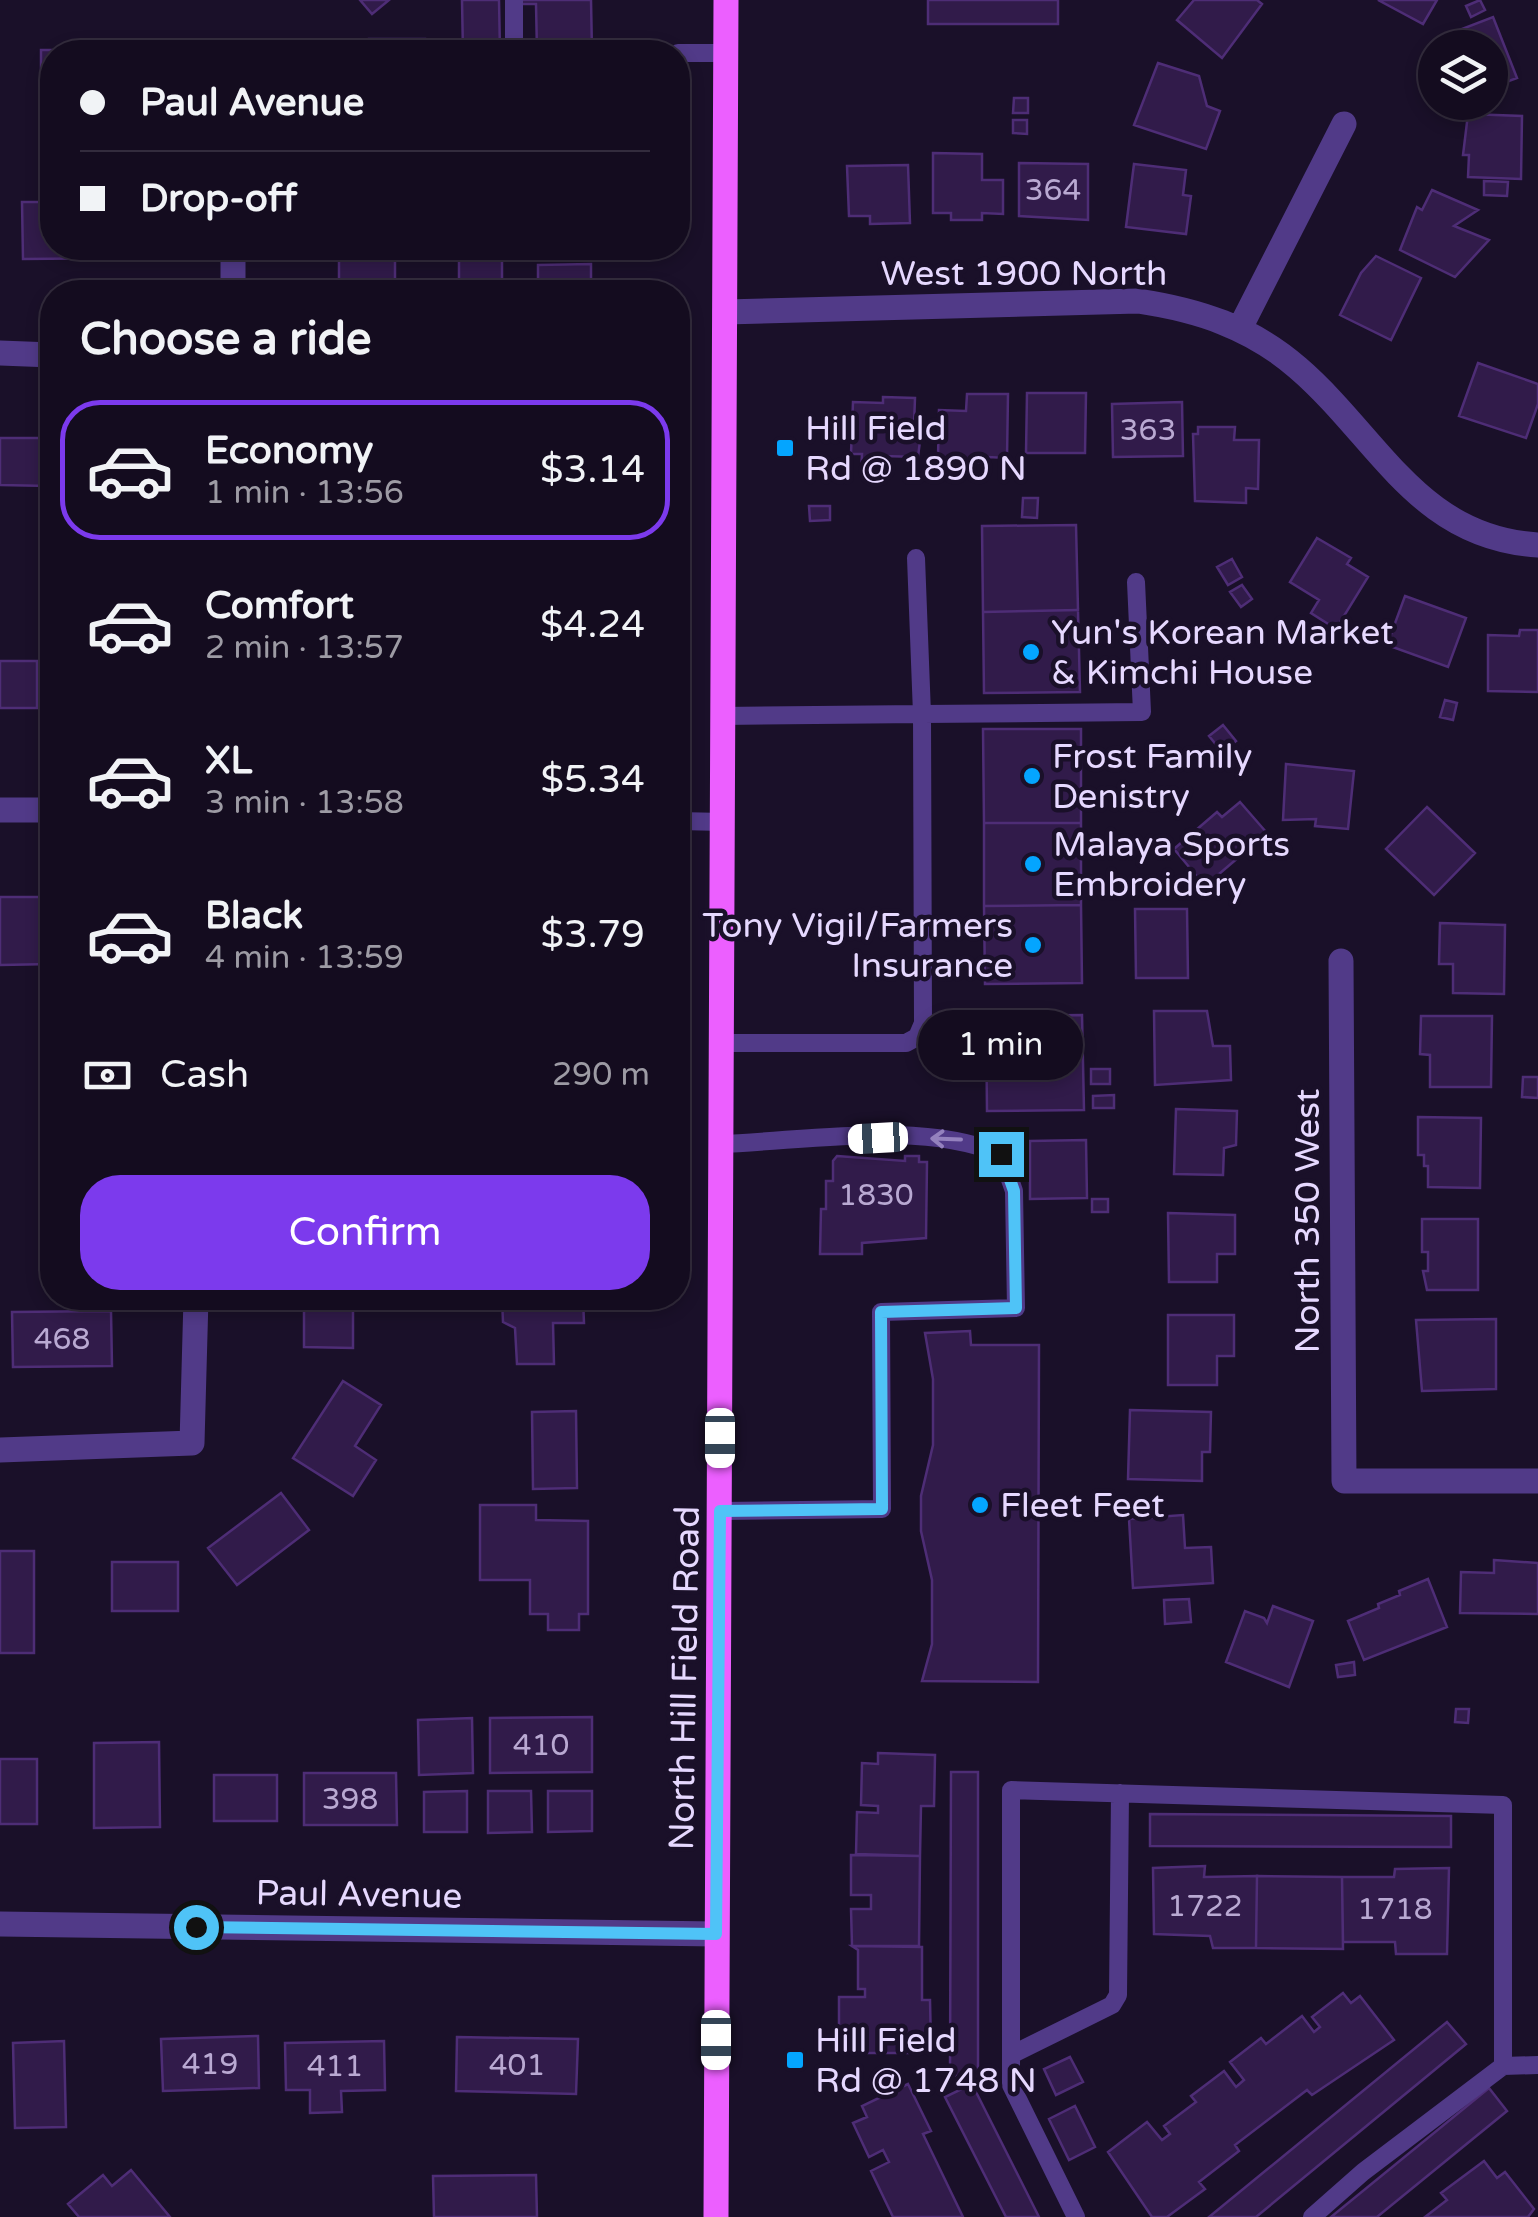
<!DOCTYPE html>
<meta charset="utf-8">
<style>
:root{--surface:#140c1f;--page:#211a2c;--text:#f1f3f6;--muted:#9d9ba4;--line:#332c3d;--accent:#7c3aed}
body{margin:0;font-family:"Varela Round",sans-serif;background:var(--page);color:var(--text);height:100vh;display:flex;flex-direction:column;font-size:38px;white-space:nowrap}
*{box-sizing:border-box;margin:0}
p{font-size:32px;color:var(--muted)}
.icon{flex:none;width:55px;height:55px;fill:none;stroke:currentColor;stroke-width:2;stroke-linecap:round;stroke-linejoin:round}
.map{position:relative;flex:1;overflow:hidden}
.sheet{position:absolute;left:40px;top:280px;width:650px;height:1030px;display:flex;flex-direction:column;background:var(--surface);border-radius:40px;box-shadow:0 5px 15px #0003,0 0 0 2px var(--line)}
.sheet>*{flex:none}
.top-card{position:absolute;left:40px;top:40px;width:650px;height:220px;border-radius:40px;box-shadow:0 5px 15px #0003,0 0 0 2px var(--line);display:grid;align-content:center;height:220px;padding:0 40px;background:var(--surface)}
.buttons{position:absolute;left:1418px;top:30px;display:grid;gap:20px}
.buttons a{display:grid;place-items:center;width:90px;height:90px;border-radius:50%;background:var(--surface);box-shadow:0 5px 15px #0003,0 0 0 2px var(--line);font-size:50px}
.end{position:absolute;width:45px;height:45px;margin:-22px;border:12px solid #4fc3f7;background:#111;box-shadow:0 0 0 5px #111}
.from{border-radius:50%}
.bubble{position:absolute;height:70px;border-radius:35px;background:var(--surface);box-shadow:0 5px 15px #0003,0 0 0 2px var(--line);font-size:32px;font-weight:600;line-height:70px;text-align:center}
.car{position:absolute;width:30px;height:60px;margin:-30px -15px;border-radius:12px;box-shadow:0 0 8px 2px #0007;background:linear-gradient(#fff 24%,#345 0 40%,#fff 0 76%,#345 0 86%,#fff 0)}
.top-card b{display:flex;align-items:center;gap:35px;height:95px;font-size:38px}
.top-card b+b{border-top:2px solid var(--line)}
.top-card i{width:25px;height:25px;background:var(--text)}
ul{padding:0;list-style:none}
li{display:flex;align-items:center;gap:30px;height:140px;margin:0 20px 15px;padding:0 20px;border:5px solid transparent;border-radius:40px}
li div{flex:1}
li b{display:block;font-size:38px}
li em{font-style:normal;font-weight:600}
li.current{border-color:var(--accent)}
li>.icon{width:90px;height:90px;stroke-width:1.5}
h2{padding:0 40px;font-size:45px;line-height:120px}
.pay{display:flex;align-items:center;gap:25px;height:110px;padding:0 40px;font-size:38px}
.pay p{margin-inline-start:auto}
.action{display:flex;gap:20px;margin-top:auto;padding:20px 40px}
.action a{flex:1;height:115px;border-radius:40px;background:var(--accent);color:#fff;font-size:40px;font-weight:600;line-height:115px;text-align:center}
.map>svg:first-child{display:block}
</style>
<div class="map">
<svg width="1538" height="2217" viewBox="0 0 1538 2217">
<rect width="100%" height="100%" fill="#1a1029"/>
<path fill="#311b4a" stroke="#4e2d76" stroke-width="2.5" d="M 360,0 L 389,0 L 372,14 Z
M 462,0 L 499,0 L 500,52 L 463,52 Z
M 520,0 L 591,0 L 592,52 L 537,52 L 536,4 L 520,4 Z
M 928,0 L 1058,0 L 1058,24 L 928,24 Z
M 1194,0 L 1257,0 L 1262,4 L 1222,58 L 1177,20 Z
M 1378,0 L 1437,0 L 1423,24 Z
M 1480,0 L 1485,10 L 1471,17 L 1466,6 Z
M 1493,17 L 1517,78 L 1490,88 L 1490,48 L 1440,48 L 1436,39 Z
M 369,39 L 425,39 L 425,52 L 369,52 Z
M 41,50 L 96,50 L 52,52 L 52,147 L 41,147 Z
M 1158,63 L 1199,76 L 1207,106 L 1220,111 L 1206,149 L 1134,125 Z
M 1014,98 L 1028,98 L 1028,113 L 1013,113 Z
M 1468,114 L 1522,116 L 1521,179 L 1468,177 L 1469,155 L 1463,155 Z
M 1013,120 L 1027,120 L 1027,134 L 1013,133 Z
M 933,153 L 982,154 L 982,180 L 1003,180 L 1003,214 L 982,213 L 982,220 L 951,220 L 951,213 L 933,213 Z
M 1019,163 L 1088,164 L 1088,220 L 1019,216 Z
M 1134,164 L 1186,170 L 1183,195 L 1191,196 L 1186,234 L 1126,227 Z
M 908,165 L 910,223 L 870,224 L 870,216 L 849,216 L 847,166 Z
M 1484,181 L 1508,182 L 1507,196 L 1484,195 Z
M 1432,190 L 1478,210 L 1454,226 L 1489,240 L 1455,277 L 1400,250 L 1417,207 L 1422,210 Z
M 22,202 L 52,202 L 52,248 L 132,248 L 132,258 L 23,259 Z
M 339,248 L 395,248 L 395,286 L 339,286 Z
M 459,251 L 502,251 L 502,292 L 459,292 Z
M 1376,256 L 1421,278 L 1391,340 L 1340,315 L 1361,273 Z
M 591,264 L 591,292 L 538,292 L 538,265 Z
M 1478,363 L 1538,384 L 1538,404 L 1526,438 L 1459,416 Z
M 1027,393 L 1086,393 L 1085,453 L 1026,453 Z
M 967,394 L 1008,394 L 1007,458 L 988,457 L 988,463 L 938,458 L 939,410 L 966,411 Z
M 883,397 L 915,398 L 914,425 L 922,425 L 918,457 L 884,456 L 884,471 L 861,470 L 862,454 L 851,454 L 853,402 L 883,403 Z
M 1182,402 L 1183,456 L 1113,457 L 1112,404 Z
M 1198,427 L 1235,427 L 1234,440 L 1259,440 L 1258,489 L 1246,488 L 1246,503 L 1195,501 L 1193,434 L 1198,434 Z
M 0,438 L 50,438 L 49,486 L 0,485 Z
M 1023,498 L 1038,498 L 1037,518 L 1022,517 Z
M 809,506 L 830,506 L 830,520 L 810,521 Z
M 1076,525 L 1078,610 L 983,612 L 982,526 Z
M 1317,538 L 1351,558 L 1347,564 L 1368,577 L 1336,629 L 1311,613 L 1319,600 L 1290,582 Z
M 1232,559 L 1242,577 L 1228,585 L 1217,567 Z
M 1242,585 L 1252,599 L 1241,607 L 1230,592 Z
M 1405,596 L 1466,618 L 1448,667 L 1387,645 Z
M 1078,610 L 1080,692 L 984,693 L 983,612 Z
M 1520,630 L 1538,630 L 1538,692 L 1488,691 L 1488,635 L 1519,636 Z
M 0,661 L 37,661 L 37,708 L 0,708 Z
M 1445,700 L 1457,703 L 1453,720 L 1440,717 Z
M 1223,725 L 1236,741 L 1222,752 L 1209,736 Z
M 983,729 L 1081,729 L 1081,823 L 984,823 Z
M 1286,764 L 1354,771 L 1348,829 L 1315,826 L 1316,819 L 1283,820 Z
M 1240,802 L 1267,833 L 1205,886 L 1174,849 L 1217,812 L 1222,817 Z
M 1427,807 L 1475,853 L 1434,895 L 1386,849 Z
M 984,823 L 1081,823 L 1081,905 L 984,906 Z
M 0,897 L 52,897 L 52,964 L 0,965 Z
M 1081,905 L 1082,983 L 985,984 L 984,906 Z
M 1135,909 L 1187,909 L 1188,978 L 1136,978 Z
M 1440,923 L 1505,925 L 1504,994 L 1453,993 L 1453,964 L 1439,964 Z
M 1154,1011 L 1207,1011 L 1213,1046 L 1230,1046 L 1231,1080 L 1155,1085 Z
M 1082,1015 L 1084,1110 L 987,1111 L 986,1016 Z
M 1421,1016 L 1492,1016 L 1491,1087 L 1430,1087 L 1430,1055 L 1420,1054 Z
M 1091,1069 L 1110,1069 L 1110,1084 L 1091,1084 Z
M 1523,1077 L 1538,1077 L 1538,1098 L 1522,1097 Z
M 1114,1095 L 1114,1108 L 1093,1108 L 1093,1096 Z
M 1176,1109 L 1237,1111 L 1236,1145 L 1224,1148 L 1223,1175 L 1174,1174 Z
M 1418,1117 L 1481,1118 L 1480,1188 L 1428,1187 L 1428,1166 L 1424,1166 L 1424,1155 L 1418,1155 Z
M 1086,1140 L 1087,1198 L 1030,1199 L 1030,1141 Z
M 837,1156 L 905,1161 L 905,1156 L 919,1156 L 919,1162 L 927,1162 L 926,1238 L 862,1243 L 862,1254 L 820,1254 L 821,1209 L 826,1209 L 826,1181 L 833,1181 L 833,1161 Z
M 1092,1199 L 1108,1199 L 1108,1212 L 1092,1212 Z
M 1168,1213 L 1235,1215 L 1235,1254 L 1217,1254 L 1217,1282 L 1169,1282 Z
M 1422,1219 L 1478,1219 L 1478,1290 L 1427,1290 L 1423,1271 L 1428,1271 L 1428,1252 L 1422,1252 Z
M 304,1298 L 353,1298 L 353,1348 L 304,1347 Z
M 502,1298 L 583,1298 L 584,1323 L 553,1323 L 554,1364 L 517,1364 L 515,1328 L 503,1322 Z
M 111,1311 L 112,1366 L 13,1367 L 12,1312 Z
M 1168,1315 L 1234,1315 L 1234,1356 L 1217,1356 L 1217,1385 L 1168,1385 Z
M 1496,1319 L 1496,1389 L 1422,1391 L 1416,1320 Z
M 970,1331 L 971,1345 L 1039,1345 L 1038,1682 L 922,1681 L 932,1644 L 932,1580 L 921,1531 L 921,1496 L 933,1445 L 933,1379 L 925,1333 Z
M 343,1381 L 381,1405 L 355,1446 L 376,1460 L 353,1496 L 293,1458 Z
M 1130,1410 L 1211,1412 L 1210,1452 L 1202,1452 L 1202,1481 L 1128,1479 Z
M 576,1411 L 577,1488 L 533,1489 L 532,1412 Z
M 281,1493 L 309,1530 L 237,1585 L 208,1548 Z
M 480,1505 L 536,1505 L 536,1520 L 588,1521 L 588,1614 L 579,1614 L 579,1630 L 548,1630 L 548,1614 L 530,1614 L 530,1580 L 480,1580 Z
M 1183,1515 L 1185,1548 L 1211,1547 L 1213,1583 L 1133,1588 L 1129,1519 Z
M 0,1551 L 34,1551 L 34,1653 L 0,1653 Z
M 1494,1560 L 1538,1563 L 1538,1614 L 1460,1613 L 1461,1572 L 1494,1573 Z
M 112,1562 L 178,1562 L 178,1611 L 112,1611 Z
M 1428,1579 L 1447,1627 L 1364,1660 L 1348,1621 L 1379,1608 L 1378,1604 L 1400,1595 L 1399,1591 Z
M 1189,1599 L 1191,1622 L 1165,1624 L 1164,1600 Z
M 1273,1606 L 1313,1621 L 1289,1687 L 1226,1662 L 1245,1611 L 1264,1618 L 1267,1623 Z
M 1354,1662 L 1355,1675 L 1338,1677 L 1336,1665 Z
M 1456,1709 L 1469,1709 L 1468,1723 L 1455,1722 Z
M 592,1717 L 592,1772 L 490,1773 L 490,1718 Z
M 472,1718 L 473,1773 L 419,1775 L 418,1720 Z
M 159,1742 L 160,1827 L 94,1828 L 94,1743 Z
M 878,1753 L 935,1755 L 934,1806 L 921,1806 L 920,1856 L 856,1854 L 857,1812 L 878,1813 L 878,1806 L 861,1805 L 862,1763 L 878,1764 Z
M 0,1759 L 37,1759 L 37,1824 L 0,1824 Z
M 951,1772 L 978,1772 L 978,2076 L 950,2076 Z
M 304,1773 L 396,1773 L 397,1825 L 304,1825 Z
M 214,1775 L 277,1775 L 277,1821 L 214,1821 Z
M 467,1791 L 467,1832 L 424,1832 L 424,1792 Z
M 488,1791 L 531,1791 L 532,1832 L 488,1833 Z
M 548,1791 L 592,1791 L 592,1831 L 548,1832 Z
M 1150,1814 L 1451,1816 L 1451,1847 L 1150,1846 Z
M 851,1855 L 920,1856 L 919,1946 L 852,1946 L 851,1909 L 871,1909 L 871,1895 L 851,1895 Z
M 1205,1866 L 1204,1877 L 1257,1876 L 1256,1948 L 1213,1948 L 1210,1936 L 1154,1934 L 1153,1868 Z
M 1449,1868 L 1447,1954 L 1396,1954 L 1395,1942 L 1343,1942 L 1342,1877 L 1394,1877 L 1395,1869 Z
M 1257,1876 L 1342,1877 L 1343,1949 L 1256,1948 Z
M 852,1946 L 922,1947 L 922,2000 L 930,2000 L 931,2046 L 908,2046 L 908,2053 L 862,2053 L 862,2047 L 839,2047 L 839,1997 L 865,1997 L 865,1989 L 858,1989 L 858,1950 Z
M 1343,1993 L 1351,2003 L 1360,1996 L 1394,2040 L 1312,2095 L 1307,2090 L 1235,2145 L 1239,2151 L 1199,2182 L 1205,2189 L 1167,2217 L 1152,2217 L 1108,2152 L 1147,2122 L 1162,2140 L 1170,2134 L 1164,2126 L 1196,2102 L 1191,2096 L 1224,2071 L 1236,2087 L 1244,2080 L 1230,2062 L 1261,2038 L 1266,2044 L 1302,2016 L 1314,2032 L 1320,2027 L 1312,2017 Z
M 1447,2022 L 1466,2044 L 1256,2217 L 1209,2217 Z
M 258,2036 L 259,2088 L 163,2091 L 161,2039 Z
M 457,2037 L 578,2039 L 576,2094 L 456,2091 Z
M 64,2041 L 66,2127 L 15,2128 L 13,2043 Z
M 384,2041 L 385,2090 L 341,2091 L 342,2112 L 310,2113 L 310,2090 L 286,2090 L 285,2043 Z
M 1070,2057 L 1083,2082 L 1056,2095 L 1044,2069 Z
M 908,2084 L 931,2131 L 923,2134 L 963,2217 L 893,2217 L 871,2171 L 889,2162 L 883,2150 L 869,2157 L 853,2123 L 867,2117 L 862,2106 Z
M 972,2084 L 1039,2217 L 1006,2217 L 945,2097 Z
M 1489,2088 L 1507,2111 L 1377,2217 L 1331,2217 Z
M 1075,2106 L 1095,2147 L 1069,2160 L 1049,2119 Z
M 1484,2161 L 1497,2178 L 1505,2172 L 1534,2209 L 1528,2217 L 1425,2217 L 1447,2200 L 1441,2193 Z
M 131,2170 L 170,2217 L 79,2217 L 68,2204 L 103,2175 L 112,2186 Z
M 536,2175 L 537,2217 L 434,2217 L 433,2176 Z"/>
<g fill="none" stroke-linecap="round" stroke-linejoin="round">
<path stroke="#513a88" stroke-width="18" d="M 514,0 L 514,51 L 525,52
M 678,53 L 726,53
M 916,558 L 922,714 L 1142,712 L 1136,582
M 721,716 L 922,714 L 923,1023 L 917,1037 L 906,1043 L 722,1043
M 678,821 L 724,822
M 720,1144 C 809,1141 918,1120 1001,1154 L 1014,1191 L 1016,1308 L 881,1312 L 882,1509 L 721,1511
M 1011,2055 L 1112,2005 L 1118,1995 L 1120,1793
M 1076,2217 L 1011,2085 L 1011,1790 L 1503,1805 L 1503,2066
M 1312,2217 L 1363,2172 L 1503,2066 L 1538,2065"/>
<path stroke="#513a88" stroke-width="25" d="M 233,248 L 233,292
M 725,312 L 1138,301 C 1198,310 1251,327 1298,368 C 1379,438 1418,538 1538,545
M 1240,328 L 1344,124
M 0,353 L 52,355
M 0,810 L 52,810
M 1341,961 L 1344,1481 L 1538,1481
M 0,1450 L 192,1443 L 196,1298
M 0,1924 L 716,1934"/>
<path stroke="#ec5fff" stroke-width="25" d="M 716,2217 L 726,0"/>
</g>
<defs><path id="oneway-shaft" d="M-6 0H5M1.5-3L5.5 0L1.5 3" fill="none" stroke-width="1.6" stroke-linecap="round" stroke-linejoin="round" transform="scale(2.5)"/></defs>
<use stroke="#9481be" href="#oneway-shaft" transform="translate(946 1139) rotate(-178)"/>
<g fill="none" stroke-linecap="round" stroke-linejoin="round">
<path stroke="#4fc3f7" stroke-width="12" d="M 196,1927 L 716,1934 L 720,1511 L 882,1509 L 881,1312 L 1016,1308 L 1014,1191 L 1001,1154"/>
</g>
<g fill="#04a5ff" stroke="#1a1029" stroke-width="4">
<rect x="775" y="438" width="20" height="20" rx="5"/>
<circle cx="1031" cy="652" r="10"/>
<circle cx="1032" cy="776" r="10"/>
<circle cx="1033" cy="864" r="10"/>
<circle cx="1033" cy="945" r="10"/>
<circle cx="980" cy="1505" r="10"/>
<rect x="785" y="2050" width="20" height="20" rx="5"/>
</g>
<g text-anchor="middle" stroke-width="9" stroke-linejoin="round" paint-order="stroke">
<g font-size="30" fill="#b9a9d2">
<text x="1053" y="200">364</text>
<text x="1148" y="440">363</text>
<text x="876" y="1205">1830</text>
<text x="62" y="1349">468</text>
<text x="541" y="1755">410</text>
<text x="350" y="1809">398</text>
<text x="1205" y="1916">1722</text>
<text x="1395" y="1919">1718</text>
<text x="210" y="2074">419</text>
<text x="517" y="2075">401</text>
<text x="335" y="2076">411</text>
</g>
<g font-size="35" fill="#e6d8ff" stroke="#1a1029">
<text x="1024" y="285">West 1900 North</text>
<text transform="translate(1307 1221) rotate(-90)" y="12">North 350 West</text>
<text transform="translate(684 1678) rotate(-89)" y="12">North Hill Field Road</text>
<text transform="translate(359 1894) rotate(1)" y="12">Paul Avenue</text>
</g>
<g font-size="35" fill="#e6d8ff" stroke="#1a1029" text-anchor="start">
<text x="805" y="440">Hill Field<tspan x="805" dy="40">Rd @ 1890 N</tspan></text>
<text x="1051" y="644">Yun's Korean Market<tspan x="1051" dy="40">&amp; Kimchi House</tspan></text>
<text x="1052" y="768">Frost Family<tspan x="1052" dy="40">Denistry</tspan></text>
<text x="1053" y="856">Malaya Sports<tspan x="1053" dy="40">Embroidery</tspan></text>
<text x="1013" y="937" text-anchor="end">Tony Vigil/Farmers<tspan x="1013" dy="40">Insurance</tspan></text>
<text x="1000" y="1517">Fleet Feet</text>
<text x="815" y="2052">Hill Field<tspan x="815" dy="40">Rd @ 1748 N</tspan></text>
</g>
</g>
</svg>
<div class="buttons">
<a><svg class="icon" aria-label="layers" viewBox="0 0 24 24"><path d="M12 4l9 5-9 5-9-5zM3 14l9 5 9-5"/></svg></a>
</div>
<i class="end from" style="left:196px;top:1927px"></i>
<i class="end" style="left:1001px;top:1154px"></i>
<div class="bubble" style="left:918px;top:1010px;width:165px">1 min</div>
<i class="car" style="left:878px;top:1138px;rotate:267deg"></i>
<i class="car" style="left:720px;top:1438px;rotate:180deg"></i>
<i class="car" style="left:716px;top:2040px;rotate:180deg"></i>
<div class="top-card">
<b><i class="from"></i>Paul Avenue</b>
<b><i></i>Drop-off</b>
</div>
<section class="sheet">
<h2>Choose a ride</h2>
<ul>
<li class="current"><svg class="icon" aria-label="car" viewBox="0 0 24 24"><path d="M5 17H2v-5l4-1 3-4h7l3 4 3 1v5h-3M9 17h6M6 11h13"/><circle cx="7" cy="17" r="2"/><circle cx="17" cy="17" r="2"/></svg><div><b>Economy</b><p>1 min · 13:56</p></div><em>$3.14</em></li>
<li><svg class="icon" aria-label="car" viewBox="0 0 24 24"><path d="M5 17H2v-5l4-1 3-4h7l3 4 3 1v5h-3M9 17h6M6 11h13"/><circle cx="7" cy="17" r="2"/><circle cx="17" cy="17" r="2"/></svg><div><b>Comfort</b><p>2 min · 13:57</p></div><em>$4.24</em></li>
<li><svg class="icon" aria-label="car" viewBox="0 0 24 24"><path d="M5 17H2v-5l4-1 3-4h7l3 4 3 1v5h-3M9 17h6M6 11h13"/><circle cx="7" cy="17" r="2"/><circle cx="17" cy="17" r="2"/></svg><div><b>XL</b><p>3 min · 13:58</p></div><em>$5.34</em></li>
<li><svg class="icon" aria-label="car" viewBox="0 0 24 24"><path d="M5 17H2v-5l4-1 3-4h7l3 4 3 1v5h-3M9 17h6M6 11h13"/><circle cx="7" cy="17" r="2"/><circle cx="17" cy="17" r="2"/></svg><div><b>Black</b><p>4 min · 13:59</p></div><em>$3.79</em></li>
</ul>
<div class="pay"><svg class="icon" aria-label="cash" viewBox="0 0 24 24"><path d="M3 7h18v10H3z"/><circle cx="12" cy="12" r="2"/></svg>Cash<p>290 m</p></div>
<div class="action"><a>Confirm</a></div>
</section>
</div>
